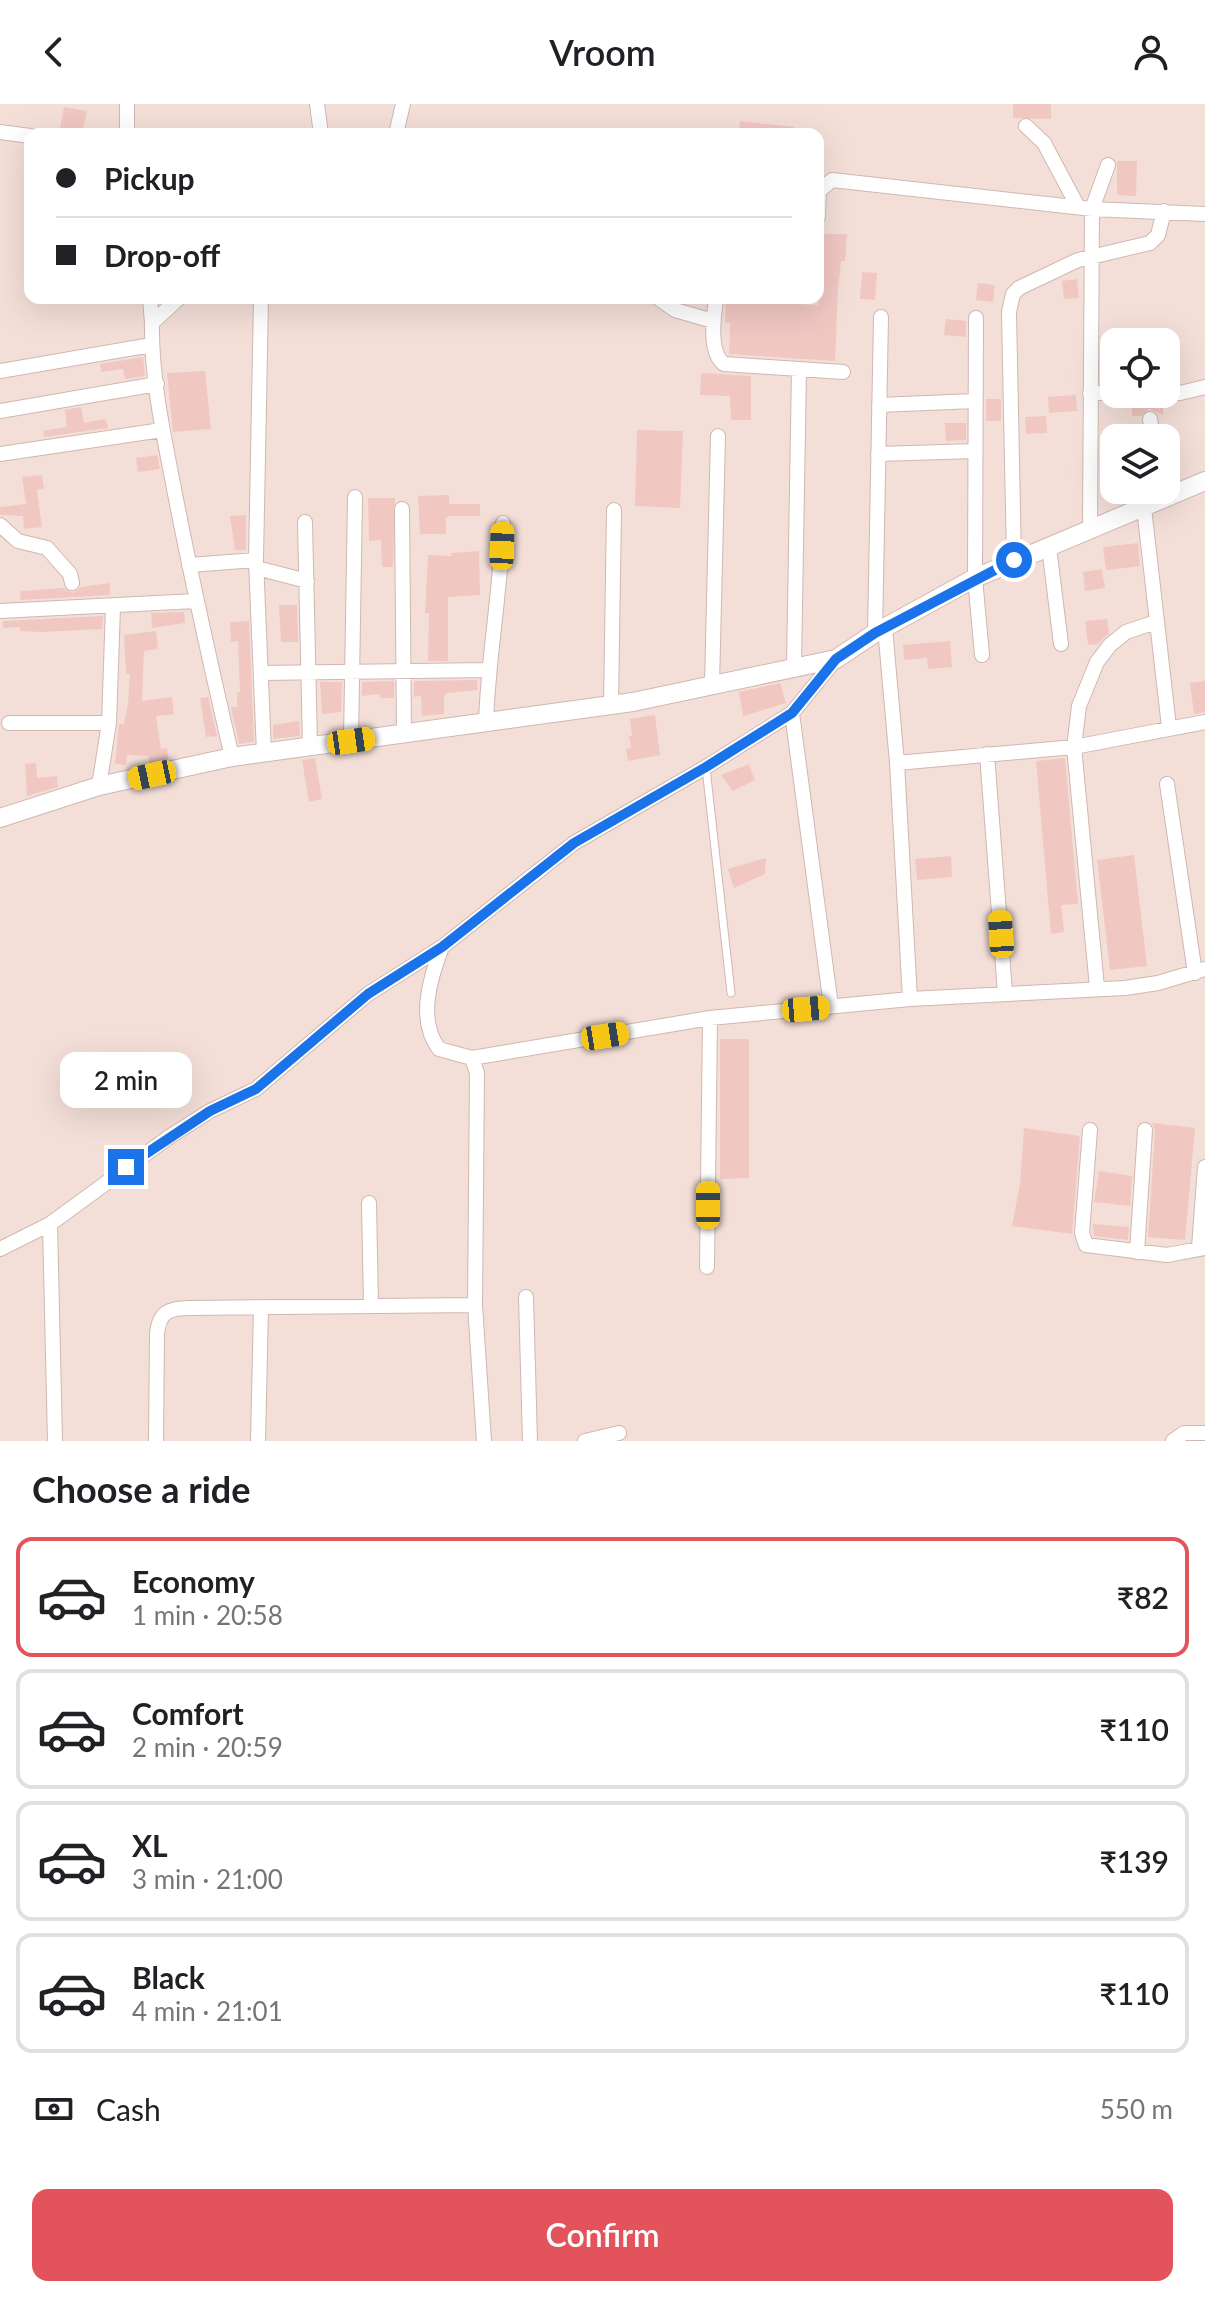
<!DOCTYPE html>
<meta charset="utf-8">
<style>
:root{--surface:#fff;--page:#f2f2f2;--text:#202124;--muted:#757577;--line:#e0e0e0;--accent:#e2535c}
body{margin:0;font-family:Lato,sans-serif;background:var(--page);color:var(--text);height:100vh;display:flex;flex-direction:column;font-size:30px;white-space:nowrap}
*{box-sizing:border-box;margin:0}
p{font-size:26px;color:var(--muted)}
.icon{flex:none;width:44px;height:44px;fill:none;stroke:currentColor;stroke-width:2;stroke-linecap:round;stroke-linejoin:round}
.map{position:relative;height:1337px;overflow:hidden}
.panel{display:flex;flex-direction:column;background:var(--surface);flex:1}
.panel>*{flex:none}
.hud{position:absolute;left:24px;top:24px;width:800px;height:176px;border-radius:16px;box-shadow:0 8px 32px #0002;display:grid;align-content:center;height:176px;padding:0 32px;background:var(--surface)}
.fabs{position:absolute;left:1100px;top:224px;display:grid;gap:16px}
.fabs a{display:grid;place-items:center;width:80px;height:80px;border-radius:16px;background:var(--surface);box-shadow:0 8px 32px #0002;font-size:40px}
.end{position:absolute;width:36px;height:36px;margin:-18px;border:10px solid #1a73e8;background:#fff;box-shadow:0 0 0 4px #fff}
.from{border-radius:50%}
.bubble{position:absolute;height:56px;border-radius:16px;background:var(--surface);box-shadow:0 8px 32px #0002;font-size:26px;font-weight:600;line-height:56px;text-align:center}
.car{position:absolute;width:24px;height:48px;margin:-24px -12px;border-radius:10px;box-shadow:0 0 6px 2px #0007;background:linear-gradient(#f5c518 24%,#345 0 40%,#f5c518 0 76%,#345 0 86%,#f5c518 0)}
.hud b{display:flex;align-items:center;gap:28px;height:76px;font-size:30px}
.hud b+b{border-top:2px solid var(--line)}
.hud i{width:20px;height:20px;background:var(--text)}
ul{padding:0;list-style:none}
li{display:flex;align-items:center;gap:24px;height:120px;margin:0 16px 12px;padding:0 16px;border:4px solid var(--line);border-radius:16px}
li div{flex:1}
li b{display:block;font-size:30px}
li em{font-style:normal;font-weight:600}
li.active{border-color:var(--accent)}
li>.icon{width:72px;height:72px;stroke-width:1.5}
h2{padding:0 32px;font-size:36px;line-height:96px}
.pay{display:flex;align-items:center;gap:20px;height:88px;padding:0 32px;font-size:30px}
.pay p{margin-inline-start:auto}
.primary-button{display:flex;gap:16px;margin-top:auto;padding:16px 32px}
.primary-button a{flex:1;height:92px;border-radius:16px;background:var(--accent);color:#fff;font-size:32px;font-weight:600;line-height:92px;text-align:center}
header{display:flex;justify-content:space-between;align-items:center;height:104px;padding:0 32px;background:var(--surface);font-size:36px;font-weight:600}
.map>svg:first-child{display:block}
</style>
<header><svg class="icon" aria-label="back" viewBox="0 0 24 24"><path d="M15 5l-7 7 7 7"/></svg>Vroom<svg class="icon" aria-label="person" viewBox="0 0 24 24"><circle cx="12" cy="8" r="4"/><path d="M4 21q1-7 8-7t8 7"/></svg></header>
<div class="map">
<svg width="1205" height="1337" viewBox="0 0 1205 1337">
<rect width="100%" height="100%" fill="#fcefe9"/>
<path fill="#f4dfd8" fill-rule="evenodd" d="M 0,0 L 1205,0 L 1205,1337 L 0,1337 ZM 30,30 L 818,30 L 818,194 L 30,194 ZM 1114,238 L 1166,238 L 1166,290 L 1114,290 ZM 1114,334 L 1166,334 L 1166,386 L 1114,386 Z"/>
<path fill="#f1c7c2" d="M 1013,0 L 1051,0 L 1051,15 L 1013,14 Z
M 64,3 L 87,7 L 82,30 L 59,30 Z
M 740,17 L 794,23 L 793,30 L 739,30 Z
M 1117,57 L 1137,57 L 1136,92 L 1117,91 Z
M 818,130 L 847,130 L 845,157 L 841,157 L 838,185 L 835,257 L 729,250 L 730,219 L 725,218 L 726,197 L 818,201 Z
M 862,168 L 877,169 L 875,196 L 860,195 Z
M 1077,175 L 1079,194 L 1064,195 L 1062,177 Z
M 978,179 L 995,181 L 993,198 L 976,196 Z
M 946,215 L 966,217 L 966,233 L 944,231 Z
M 143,253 L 145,272 L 125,275 L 123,265 L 101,268 L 100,260 Z
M 205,267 L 211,325 L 173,328 L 167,269 Z
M 701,269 L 751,272 L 751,316 L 731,316 L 730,292 L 700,291 Z
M 1076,291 L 1077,307 L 1049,309 L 1048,293 Z
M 1132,294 L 1158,294 L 1163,298 L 1163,311 L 1149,305 L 1141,312 L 1132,312 Z
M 986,295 L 1001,295 L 1001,317 L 986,317 Z
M 81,303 L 84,319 L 106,315 L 108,324 L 44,333 L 43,327 L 67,323 L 65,306 Z
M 1046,312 L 1047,329 L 1026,330 L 1025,313 Z
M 945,319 L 966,319 L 966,336 L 946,337 Z
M 637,326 L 683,327 L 680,404 L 635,402 Z
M 1114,327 L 1114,380 L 1100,380 L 1101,328 Z
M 157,351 L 160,365 L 138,368 L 136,354 Z
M 42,371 L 44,385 L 37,386 L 42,423 L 24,425 L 23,412 L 0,411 L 0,403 L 26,400 L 22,373 Z
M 449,391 L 449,400 L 480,400 L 480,412 L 449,412 L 446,414 L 446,430 L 420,430 L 418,392 Z
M 368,394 L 395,394 L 393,463 L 382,463 L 381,436 L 369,437 Z
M 246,411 L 246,446 L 235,446 L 230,412 Z
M 1138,439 L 1140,462 L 1106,466 L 1103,443 Z
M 479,447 L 480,491 L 448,493 L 448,557 L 428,557 L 429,509 L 425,509 L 428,451 L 451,452 L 451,449 Z
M 1102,465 L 1105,484 L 1085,487 L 1083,468 Z
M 110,479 L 110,491 L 21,496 L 20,487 L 63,484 L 73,489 L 81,483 Z
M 279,501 L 297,501 L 298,538 L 281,538 Z
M 184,508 L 185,519 L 152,524 L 151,509 Z
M 103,512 L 102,525 L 42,528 L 20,527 L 20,523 L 3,524 L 3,517 Z
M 1107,515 L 1109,529 L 1098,540 L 1088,541 L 1085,517 Z
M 249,517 L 254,638 L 239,640 L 231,603 L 237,603 L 237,588 L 240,588 L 238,537 L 231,538 L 230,518 Z
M 156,527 L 158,545 L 144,547 L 142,597 L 172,593 L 174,610 L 156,612 L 161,645 L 167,644 L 168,655 L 149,659 L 149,652 L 127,651 L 126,661 L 115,660 L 119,620 L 124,620 L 128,599 L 130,570 L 126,570 L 124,531 Z
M 950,537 L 952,563 L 928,565 L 927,554 L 904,556 L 903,541 Z
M 477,576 L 478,586 L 447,589 L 444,592 L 444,610 L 422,612 L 421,592 L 414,593 L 414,577 Z
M 394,577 L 394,594 L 380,594 L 380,590 L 362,592 L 362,578 Z
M 1205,577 L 1205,608 L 1194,610 L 1190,579 Z
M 320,578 L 342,578 L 341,608 L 322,610 Z
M 780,579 L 786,599 L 743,612 L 739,588 Z
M 208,593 L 217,632 L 206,633 L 200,594 Z
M 655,611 L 660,651 L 628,657 L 626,645 L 631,644 L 629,632 L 632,632 L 630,615 Z
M 299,617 L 300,632 L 273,635 L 273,621 Z
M 315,654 L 322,695 L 309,698 L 302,656 Z
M 1065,654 L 1078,800 L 1061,801 L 1064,828 L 1051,830 L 1036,657 Z
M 36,659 L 37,674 L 57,672 L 58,683 L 27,692 L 25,660 Z
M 749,660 L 755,676 L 733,687 L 721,671 Z
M 1134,751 L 1147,862 L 1110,866 L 1097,756 Z
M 951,752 L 952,773 L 917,776 L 915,755 Z
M 766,754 L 765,770 L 734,784 L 728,765 Z
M 720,935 L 749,935 L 749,1074 L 720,1075 Z
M 1152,1019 L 1195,1024 L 1185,1136 L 1148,1133 L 1155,1027 Z
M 1024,1024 L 1080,1032 L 1072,1130 L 1012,1122 L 1020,1080 Z
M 1099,1067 L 1132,1072 L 1130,1102 L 1094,1098 Z
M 1093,1120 L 1129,1123 L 1128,1136 L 1094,1132 Z"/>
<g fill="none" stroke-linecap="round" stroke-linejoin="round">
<g stroke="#d0b7b1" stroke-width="9">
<path id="service" d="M 706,664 L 731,889"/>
</g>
<g stroke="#d0b7b1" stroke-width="16">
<path id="minor" d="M 317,0 L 321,30
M 1026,22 L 1044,39 L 1078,103
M 0,28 L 30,32
M 127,30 L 127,0
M 396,30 L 403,0
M 818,113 L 819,87 L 832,76 L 1092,105 L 1205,110
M 150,194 L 152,219
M 179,194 L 152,219 C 151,277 165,337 176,395 C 193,482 212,567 232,653
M 261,194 L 256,456 L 264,649
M 658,194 L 675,206 L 713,217
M 716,194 C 714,212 708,248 724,260 L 843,268
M 976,214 L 975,474 L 982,551
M 0,267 L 151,241
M 1090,289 L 1114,289
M 1166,289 L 1180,289 L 1205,283
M 879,301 L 975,297
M 0,307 L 157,280
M 1150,315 L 1153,334
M 0,350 L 162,326
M 878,350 L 975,347
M 1144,404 L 1169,623
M 402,405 L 404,630
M 305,418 L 310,643
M 0,421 L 18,437 L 47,444 L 70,470 L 72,479
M 1090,426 L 1092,105 L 1108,61
M 1049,443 L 1061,540
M 1014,456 L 1009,208 L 1013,190 L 1019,184 L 1078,156 L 1150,139 L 1158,131 L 1164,107
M 189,461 L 256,456
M 257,464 L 307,477
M 0,507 L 196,497
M 885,524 L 897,659 L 910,895
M 875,529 L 881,213
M 794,562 L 799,265
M 261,569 L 488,566
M 712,581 L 718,332
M 611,601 L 614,406
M 792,609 L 831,902
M 9,619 L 109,619
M 486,619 C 488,552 501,486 503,419
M 351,637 L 355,393
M 987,650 L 1005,889
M 897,659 L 1074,643 L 1205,618
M 1167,680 L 1195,869
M 99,682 L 109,619 L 113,503
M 442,843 C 430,874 417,916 439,945 L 472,954 L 710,914 L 910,895 L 1125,884 L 1158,879 L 1205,865
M 1097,883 L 1074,643 L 1079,602 L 1097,558 L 1110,541 L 1126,528 L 1156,518
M 472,954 L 477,969 L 475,1201 L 484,1337
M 1090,1026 L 1082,1129 L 1086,1141 L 1167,1151 L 1205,1144
M 369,1099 L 371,1202
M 50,1120 L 55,1337
M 1199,1143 L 1205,1063
M 0,1145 L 50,1120 L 169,1033 L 210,1007 L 256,985 L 368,890 L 442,843 L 574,739 L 706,663 L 792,609 L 836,555
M 1137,1148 L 1145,1026
M 707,1163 L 710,914
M 526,1193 L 530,1337
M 156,1337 L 157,1230 C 159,1208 169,1204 190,1204 L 475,1201
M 258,1337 L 261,1204
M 585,1337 L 619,1329
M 1173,1337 L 1184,1329 L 1205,1329"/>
</g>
<g stroke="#d0b7b1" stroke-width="20">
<path id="tertiary" d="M 0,714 L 99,682 L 232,653 L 633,598 L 836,555 L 875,529 L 975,474 L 1205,377"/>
</g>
<use href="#service" stroke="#fff" stroke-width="7"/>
<use href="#minor" stroke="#fff" stroke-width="14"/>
<use href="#tertiary" stroke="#fff" stroke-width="18"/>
</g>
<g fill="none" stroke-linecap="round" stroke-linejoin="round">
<path stroke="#1a73e8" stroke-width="10" d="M 126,1063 L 210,1007 L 256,985 L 368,890 L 442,843 L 574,739 L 706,663 L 792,609 L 836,555 L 875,529 L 1014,456"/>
</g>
</svg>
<div class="fabs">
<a><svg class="icon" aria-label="locate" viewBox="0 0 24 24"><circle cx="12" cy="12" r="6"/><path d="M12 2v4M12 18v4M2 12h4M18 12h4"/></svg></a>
<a><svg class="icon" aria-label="layers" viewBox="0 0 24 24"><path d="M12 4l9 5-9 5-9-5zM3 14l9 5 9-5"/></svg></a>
</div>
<i class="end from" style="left:1014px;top:456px"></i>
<i class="end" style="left:126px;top:1063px"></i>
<div class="bubble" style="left:60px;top:948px;width:132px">2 min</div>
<i class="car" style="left:502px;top:442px;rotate:2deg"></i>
<i class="car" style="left:351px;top:637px;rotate:82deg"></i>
<i class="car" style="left:152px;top:671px;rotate:258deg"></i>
<i class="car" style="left:1001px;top:830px;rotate:356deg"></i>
<i class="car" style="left:806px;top:905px;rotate:85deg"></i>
<i class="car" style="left:605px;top:932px;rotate:81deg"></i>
<i class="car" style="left:708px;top:1101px;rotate:0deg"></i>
<div class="hud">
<b><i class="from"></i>Pickup</b>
<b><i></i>Drop-off</b>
</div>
</div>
<section class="panel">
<h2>Choose a ride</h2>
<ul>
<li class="active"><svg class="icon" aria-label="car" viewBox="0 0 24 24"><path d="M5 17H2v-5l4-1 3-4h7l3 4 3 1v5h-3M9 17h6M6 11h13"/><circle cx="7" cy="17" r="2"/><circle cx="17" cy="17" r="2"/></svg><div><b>Economy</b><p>1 min · 20:58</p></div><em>₹82</em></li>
<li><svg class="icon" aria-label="car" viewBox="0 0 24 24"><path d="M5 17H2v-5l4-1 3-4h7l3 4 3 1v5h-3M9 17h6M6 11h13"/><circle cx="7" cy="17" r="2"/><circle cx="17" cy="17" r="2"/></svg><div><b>Comfort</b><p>2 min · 20:59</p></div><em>₹110</em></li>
<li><svg class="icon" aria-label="car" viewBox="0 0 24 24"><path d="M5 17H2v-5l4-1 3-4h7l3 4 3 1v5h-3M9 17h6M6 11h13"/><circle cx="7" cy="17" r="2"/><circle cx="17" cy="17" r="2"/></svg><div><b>XL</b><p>3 min · 21:00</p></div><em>₹139</em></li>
<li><svg class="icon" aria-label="car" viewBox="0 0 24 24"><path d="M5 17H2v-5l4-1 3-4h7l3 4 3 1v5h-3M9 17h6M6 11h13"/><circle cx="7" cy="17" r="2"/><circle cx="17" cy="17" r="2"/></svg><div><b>Black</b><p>4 min · 21:01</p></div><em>₹110</em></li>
</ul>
<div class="pay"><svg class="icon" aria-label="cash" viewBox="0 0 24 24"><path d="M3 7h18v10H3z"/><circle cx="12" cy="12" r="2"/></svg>Cash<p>550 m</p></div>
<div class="primary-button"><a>Confirm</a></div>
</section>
